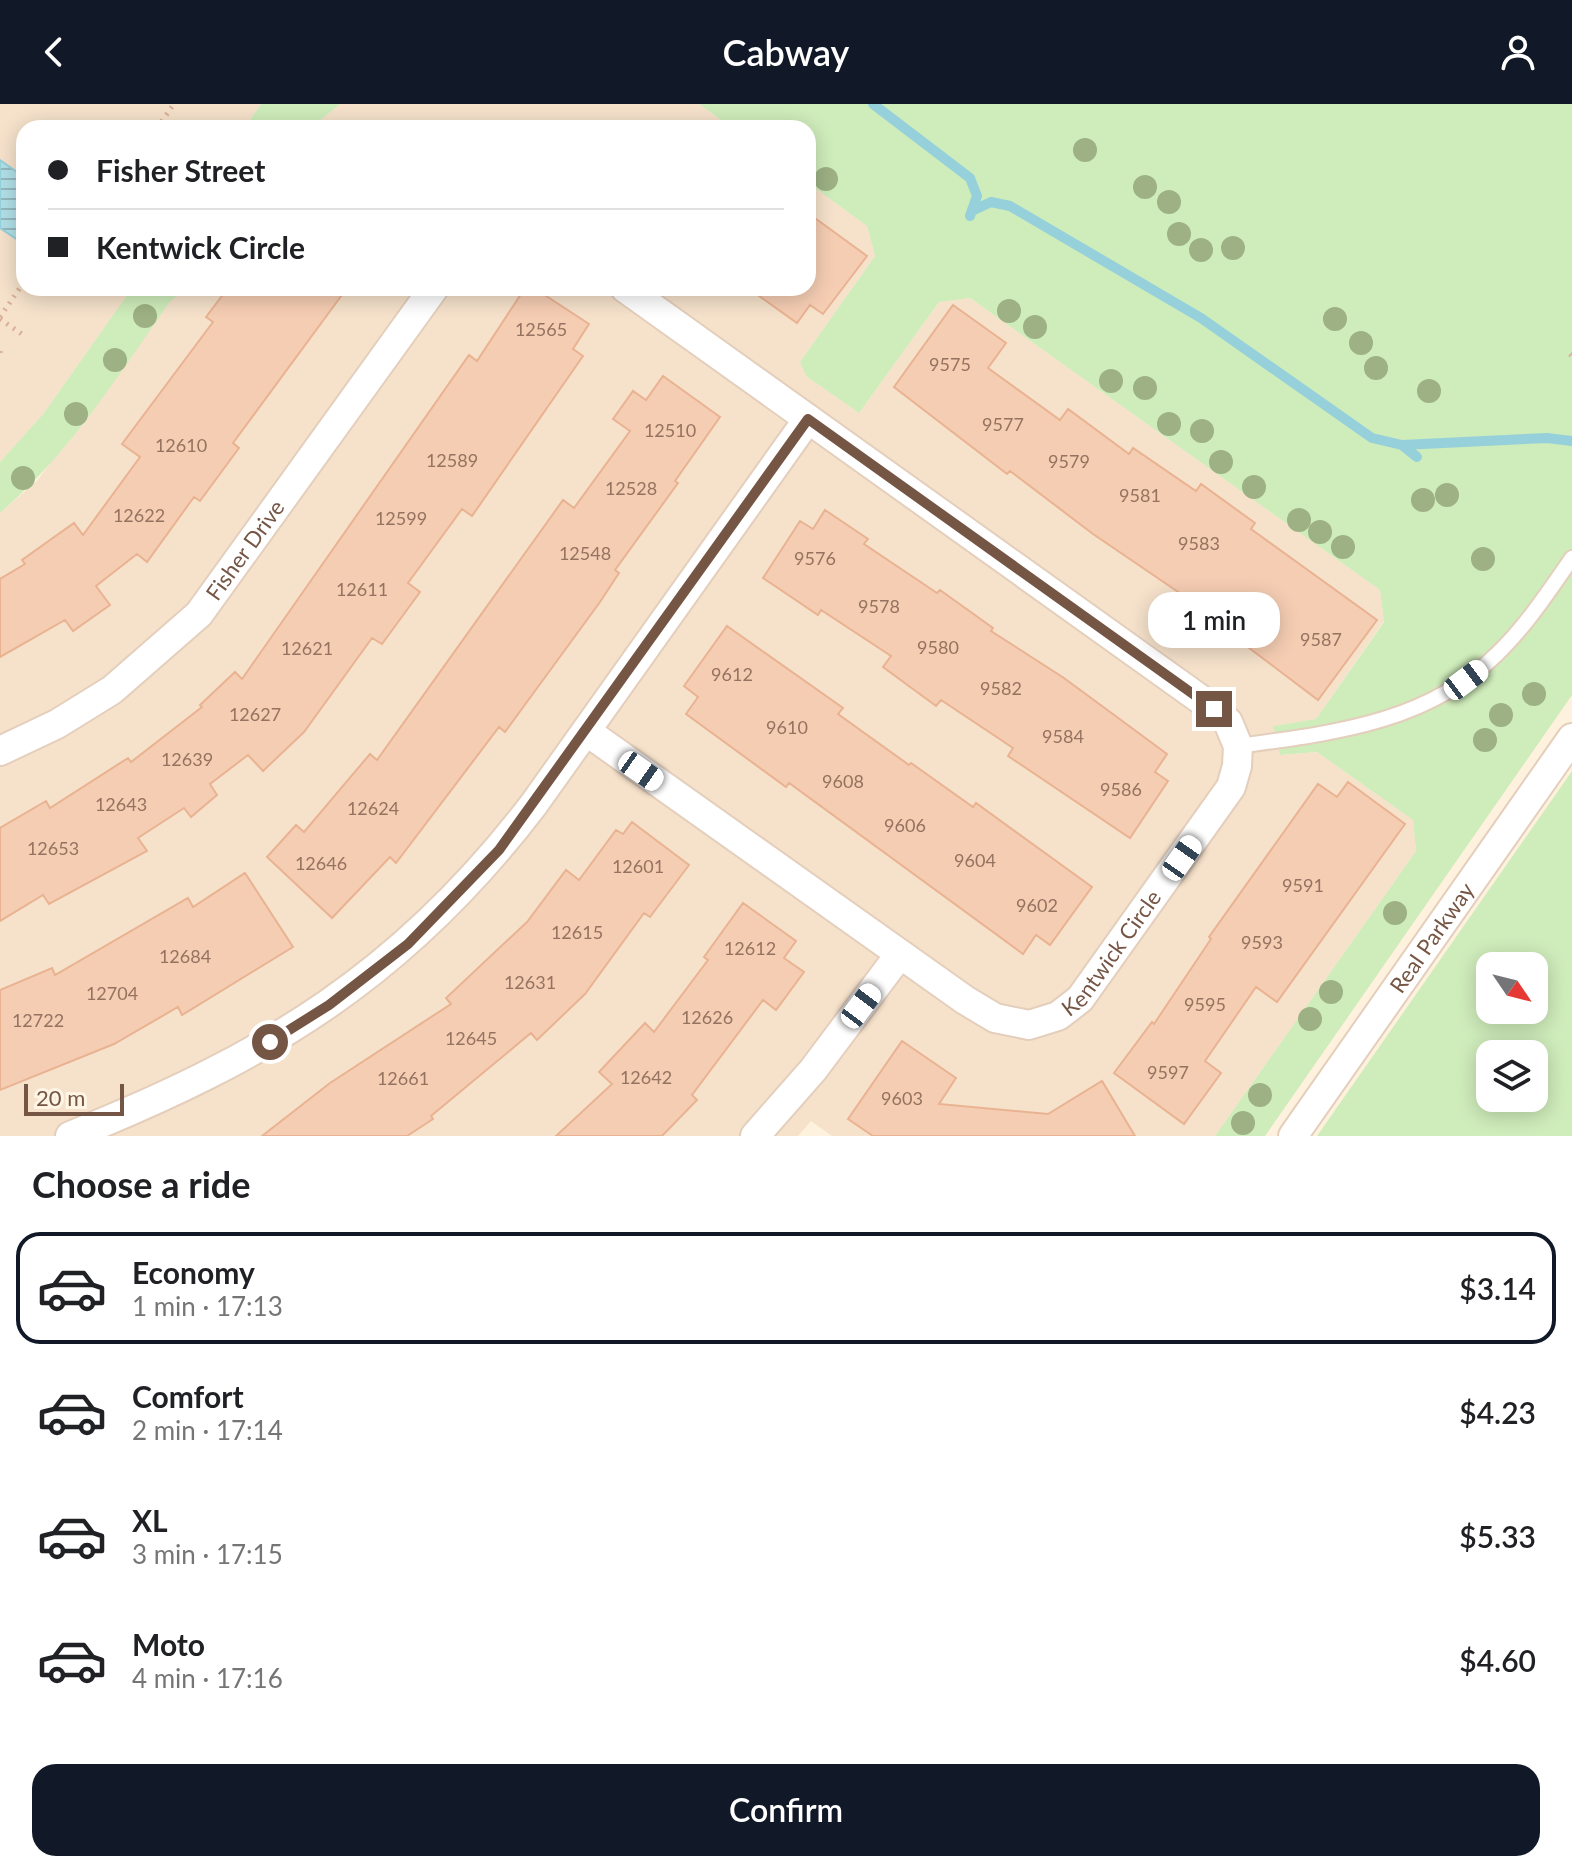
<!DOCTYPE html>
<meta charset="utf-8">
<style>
:root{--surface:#fff;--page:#f2f2f2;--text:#202124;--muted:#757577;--line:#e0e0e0;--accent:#111827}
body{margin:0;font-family:Lato,sans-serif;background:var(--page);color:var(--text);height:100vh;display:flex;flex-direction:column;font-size:30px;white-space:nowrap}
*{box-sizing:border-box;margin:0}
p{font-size:26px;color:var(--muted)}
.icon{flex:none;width:44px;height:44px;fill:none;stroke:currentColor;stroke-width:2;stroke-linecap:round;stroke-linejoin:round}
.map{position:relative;height:1032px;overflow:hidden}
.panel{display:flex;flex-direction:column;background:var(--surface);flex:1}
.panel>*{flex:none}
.hud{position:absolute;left:16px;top:16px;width:800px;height:176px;border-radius:24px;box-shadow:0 4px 20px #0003;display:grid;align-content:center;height:176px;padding:0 32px;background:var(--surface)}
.needle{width:52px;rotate:125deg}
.buttons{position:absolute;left:1476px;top:848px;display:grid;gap:16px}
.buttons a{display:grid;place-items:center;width:72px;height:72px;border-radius:16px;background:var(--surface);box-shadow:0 4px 20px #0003;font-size:40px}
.scale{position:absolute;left:24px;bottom:20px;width:100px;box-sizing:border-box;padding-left:8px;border:4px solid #755544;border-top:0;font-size:22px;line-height:28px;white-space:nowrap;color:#755544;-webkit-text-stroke:6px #fff5e5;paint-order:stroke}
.end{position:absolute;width:36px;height:36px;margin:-18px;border:10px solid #755544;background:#fff;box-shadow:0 0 0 4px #fff}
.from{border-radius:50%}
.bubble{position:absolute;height:56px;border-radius:24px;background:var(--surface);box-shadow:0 4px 20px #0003;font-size:26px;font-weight:600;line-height:56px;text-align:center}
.car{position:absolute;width:24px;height:48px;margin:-24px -12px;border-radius:10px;box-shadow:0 0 6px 2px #0007;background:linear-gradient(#fff 24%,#345 0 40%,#fff 0 76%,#345 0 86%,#fff 0)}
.hud b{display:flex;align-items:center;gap:28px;height:76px;font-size:30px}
.hud b+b{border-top:2px solid var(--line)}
.hud i{width:20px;height:20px;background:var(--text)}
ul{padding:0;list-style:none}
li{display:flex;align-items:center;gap:24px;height:112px;margin:0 16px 12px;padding:0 16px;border:4px solid transparent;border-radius:24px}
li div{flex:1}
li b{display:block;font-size:30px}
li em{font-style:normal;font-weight:600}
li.selected{border-color:var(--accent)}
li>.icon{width:72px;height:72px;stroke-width:1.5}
h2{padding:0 32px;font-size:36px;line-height:96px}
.action{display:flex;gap:16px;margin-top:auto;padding:16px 32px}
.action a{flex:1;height:92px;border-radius:24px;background:var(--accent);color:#fff;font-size:32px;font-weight:600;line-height:92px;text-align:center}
header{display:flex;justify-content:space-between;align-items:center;height:104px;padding:0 32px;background:var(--accent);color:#fff;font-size:36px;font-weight:600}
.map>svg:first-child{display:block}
</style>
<header><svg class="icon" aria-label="back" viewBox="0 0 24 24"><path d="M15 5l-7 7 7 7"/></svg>Cabway<svg class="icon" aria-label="person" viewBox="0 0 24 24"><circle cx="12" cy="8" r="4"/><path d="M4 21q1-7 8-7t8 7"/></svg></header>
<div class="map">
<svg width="1572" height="1032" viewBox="0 0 1572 1032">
<defs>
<pattern id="water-rules" width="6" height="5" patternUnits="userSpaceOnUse" patternTransform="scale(2)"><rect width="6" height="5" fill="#b1e0e8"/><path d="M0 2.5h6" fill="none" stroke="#95b8be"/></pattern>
</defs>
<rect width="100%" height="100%" fill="#fef1dd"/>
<path fill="#f6e2cb" d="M 0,0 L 261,0 L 244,24 L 24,24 L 24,184 L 132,184 L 44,309 L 0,358 Z
M 340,0 L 699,0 L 732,24 L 311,24 Z
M 808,79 L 867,122 L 875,152 L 800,258 L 806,272 L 859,309 L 939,198 L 970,194 L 1380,486 L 1384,517 L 1316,615 L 1274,622 L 1280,651 L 1317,648 L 1413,716 L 1416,747 L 1215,1032 L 832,1032 L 811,1017 L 798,1032 L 0,1032 L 0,409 L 37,377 L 169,199 L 185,184 L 808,184 Z"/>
<path fill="#cfecbb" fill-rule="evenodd" d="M 261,0 L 340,0 L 311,24 L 244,24 Z
M 699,0 L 1572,0 L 1572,591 L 1265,1032 L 1215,1032 L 1416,747 L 1413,716 L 1317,648 L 1280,651 L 1273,622 L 1316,615 L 1384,518 L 1380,486 L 970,194 L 939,198 L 859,309 L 806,272 L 800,258 L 875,152 L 867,122 L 808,79 L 808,24 L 732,24 Z
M 132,184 L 185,184 L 169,199 C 117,273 69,350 0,409 L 0,358 L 44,309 Z
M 1572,667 L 1572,1032 L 1317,1032 ZM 1490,862 L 1534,862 L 1534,906 L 1490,906 ZM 1490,950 L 1534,950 L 1534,994 L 1490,994 Z"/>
<path fill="url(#water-rules)" stroke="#96d0db" stroke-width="2" d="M 0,56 L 24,73 L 24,127 L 18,136 L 0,124 Z"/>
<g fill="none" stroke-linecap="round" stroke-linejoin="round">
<path stroke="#96d0db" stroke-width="10" d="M 873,0 L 970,74 L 977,92 L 970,112
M 974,106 L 991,98 L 1010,102 L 1201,214 L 1372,334 L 1402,341 L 1417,353
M 1402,341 L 1547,334 L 1572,337"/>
</g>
<path fill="#f5cdb3" stroke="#e9b392" stroke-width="2" d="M 808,109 L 867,152 L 823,210 L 810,201 L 797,219 L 748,184 L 808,184 Z
M 228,184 L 347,184 L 233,339 L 239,344 L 200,397 L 194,393 L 147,458 L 137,450 L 96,482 L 110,501 L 73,527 L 65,516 L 0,553 L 0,475 L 25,460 L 22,456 L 74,419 L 83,431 L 140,353 L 122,340 L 213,218 L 206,213 Z
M 525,184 L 534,184 L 589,220 L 573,245 L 583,252 L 472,412 L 462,405 L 408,479 L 420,488 L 382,540 L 372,534 L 304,628 L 263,667 L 248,651 L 210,680 L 217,691 L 191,713 L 184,704 L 138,734 L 147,747 L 49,800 L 43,791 L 0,817 L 0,724 L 46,697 L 50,704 L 128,654 L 131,658 L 202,603 L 200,601 L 235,568 L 242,575 L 469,251 L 477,257 Z
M 953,201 L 1006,239 L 988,264 L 1060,316 L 1068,305 L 1129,350 L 1133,344 L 1196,387 L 1201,380 L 1255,419 L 1251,425 L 1377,516 L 1318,596 L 1204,510 L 1206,507 L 1093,430 L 1010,367 L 1007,370 L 894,283 Z
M 663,272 L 720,313 L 675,377 L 678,379 L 615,466 L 619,469 L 600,498 L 505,628 L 499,623 L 396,759 L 390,753 L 332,814 L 267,753 L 296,721 L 304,728 L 370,650 L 377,656 L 563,396 L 574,404 L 630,327 L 613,315 L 633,287 L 646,296 Z
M 825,406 L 868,435 L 864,440 L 937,489 L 940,486 L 993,524 L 991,527 L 1064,574 L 1167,650 L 1155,668 L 1168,677 L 1130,734 L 1008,652 L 1013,644 L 941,596 L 936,602 L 883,563 L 891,552 L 821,506 L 818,511 L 763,474 L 800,417 L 813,425 Z
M 727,522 L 843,604 L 838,610 L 909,661 L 911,659 L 973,703 L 976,699 L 1092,783 L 1050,841 L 1036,831 L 1023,850 L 789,679 L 786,683 L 686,610 L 698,593 L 684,582 Z
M 1348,678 L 1405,720 L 1277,898 L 1256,883 L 1205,957 L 1221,969 L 1184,1020 L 1114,969 L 1152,918 L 1154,920 L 1211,835 L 1209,833 L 1318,680 L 1337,693 Z
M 632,718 L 689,761 L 650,813 L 644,809 L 585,890 L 537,936 L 531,929 L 431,1012 L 433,1015 L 407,1032 L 262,1032 L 330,979 L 451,900 L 446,894 L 527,818 L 566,766 L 579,776 L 616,726 L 623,730 Z
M 245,769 L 293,843 L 182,911 L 178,903 L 114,940 L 0,986 L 0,886 L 52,864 L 55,871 L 188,794 L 193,803 Z
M 743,799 L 796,837 L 784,854 L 804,868 L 776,906 L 763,896 L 692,991 L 697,996 L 662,1032 L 556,1032 L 612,980 L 599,968 L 645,919 L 654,928 L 708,856 L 704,853 Z
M 902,937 L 956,974 L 939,1000 L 1048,1010 L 1102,977 L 1135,1032 L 873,1032 L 848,1015 Z"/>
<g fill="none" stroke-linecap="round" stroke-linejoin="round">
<g stroke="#e4cebc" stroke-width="18">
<path id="service" d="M 1238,642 C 1331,629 1426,620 1497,550 C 1526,522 1549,487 1572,454"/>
</g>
<g stroke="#e4cebc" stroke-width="32">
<g id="minor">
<path id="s1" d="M 586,627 L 965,896 L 995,914 L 1029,921 L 1058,912 L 1080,895 L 1231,683 L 1237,662 L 1238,642 L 1228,618 L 1214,605 L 625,184"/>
<path id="s2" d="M 0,647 L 57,620 L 112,586 L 199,510 L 434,184"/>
<path d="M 70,1032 C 267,953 404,871 534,700 L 808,315"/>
<path d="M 755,1032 L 813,966 L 900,850"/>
<path id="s3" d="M 1293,1032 L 1572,634"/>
</g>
</g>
<path stroke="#d9b097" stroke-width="5" stroke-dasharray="2 6" stroke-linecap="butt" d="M 157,24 L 174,0
M 0,213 L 24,178
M 0,215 L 26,233
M 0,247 L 0,249
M 1570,250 L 1572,252"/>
<use href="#service" stroke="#fff" stroke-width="14"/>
<use href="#minor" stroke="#fff" stroke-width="28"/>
</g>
<g fill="#9db184">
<circle cx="1085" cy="46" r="12"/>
<circle cx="826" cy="75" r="12"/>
<circle cx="1145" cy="83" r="12"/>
<circle cx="1169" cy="98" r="12"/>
<circle cx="1179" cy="130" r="12"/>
<circle cx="1233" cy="144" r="12"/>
<circle cx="1201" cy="146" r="12"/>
<circle cx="1009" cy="207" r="12"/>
<circle cx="145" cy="212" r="12"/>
<circle cx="1335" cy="215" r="12"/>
<circle cx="1035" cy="223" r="12"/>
<circle cx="1361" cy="239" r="12"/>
<circle cx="115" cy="256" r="12"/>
<circle cx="1376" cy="264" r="12"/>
<circle cx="1111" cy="277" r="12"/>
<circle cx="1145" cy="284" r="12"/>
<circle cx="1429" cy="287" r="12"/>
<circle cx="76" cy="310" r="12"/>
<circle cx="1169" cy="320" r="12"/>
<circle cx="1202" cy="327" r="12"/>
<circle cx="1221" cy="358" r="12"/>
<circle cx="23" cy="374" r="12"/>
<circle cx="1254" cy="383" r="12"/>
<circle cx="1447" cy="391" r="12"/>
<circle cx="1423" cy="396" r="12"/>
<circle cx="1299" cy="416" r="12"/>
<circle cx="1320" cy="428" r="12"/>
<circle cx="1343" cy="443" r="12"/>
<circle cx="1483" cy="455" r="12"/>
<circle cx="1534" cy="590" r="12"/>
<circle cx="1501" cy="611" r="12"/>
<circle cx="1485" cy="636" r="12"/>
<circle cx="1395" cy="809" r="12"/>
<circle cx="1331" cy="888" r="12"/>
<circle cx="1310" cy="915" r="12"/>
<circle cx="1260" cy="991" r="12"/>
<circle cx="1243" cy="1019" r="12"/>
</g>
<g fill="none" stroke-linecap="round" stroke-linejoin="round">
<path stroke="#755544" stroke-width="10" d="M 270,938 L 329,901 L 408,840 L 499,746 L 808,315 L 1214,605"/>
</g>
<g text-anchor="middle" stroke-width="6" stroke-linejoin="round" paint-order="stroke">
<g font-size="18" fill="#957360">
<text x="541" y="232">12565</text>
<text x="950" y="267">9575</text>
<text x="1003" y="327">9577</text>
<text x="670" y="333">12510</text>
<text x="181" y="348">12610</text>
<text x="452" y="363">12589</text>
<text x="1069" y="364">9579</text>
<text x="631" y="391">12528</text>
<text x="1140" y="398">9581</text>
<text x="139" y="418">12622</text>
<text x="401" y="421">12599</text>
<text x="1199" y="446">9583</text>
<text x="585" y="456">12548</text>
<text x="815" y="461">9576</text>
<text x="362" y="492">12611</text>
<text x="879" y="509">9578</text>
<text x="1321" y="542">9587</text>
<text x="938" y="550">9580</text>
<text x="307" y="551">12621</text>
<text x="732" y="577">9612</text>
<text x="1001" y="591">9582</text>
<text x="255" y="617">12627</text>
<text x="787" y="630">9610</text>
<text x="1063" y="639">9584</text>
<text x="187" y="662">12639</text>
<text x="843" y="684">9608</text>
<text x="1121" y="692">9586</text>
<text x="121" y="707">12643</text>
<text x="373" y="711">12624</text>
<text x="905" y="728">9606</text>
<text x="53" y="751">12653</text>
<text x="975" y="763">9604</text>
<text x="321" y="766">12646</text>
<text x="638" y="769">12601</text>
<text x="1303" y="788">9591</text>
<text x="1037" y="808">9602</text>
<text x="577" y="835">12615</text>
<text x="1262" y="845">9593</text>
<text x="750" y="851">12612</text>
<text x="185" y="859">12684</text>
<text x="530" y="885">12631</text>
<text x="112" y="896">12704</text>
<text x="1205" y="907">9595</text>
<text x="707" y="920">12626</text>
<text x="38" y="923">12722</text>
<text x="471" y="941">12645</text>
<text x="1168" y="975">9597</text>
<text x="646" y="980">12642</text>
<text x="403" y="981">12661</text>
<text x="902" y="1001">9603</text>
</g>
<g font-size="22" fill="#755544" stroke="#fff5e5">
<text dy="8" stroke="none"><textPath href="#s2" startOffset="322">Fisher Drive</textPath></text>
<text dy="8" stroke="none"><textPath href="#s3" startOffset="242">Real Parkway</textPath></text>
<text dy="8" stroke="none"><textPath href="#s1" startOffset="648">Kentwick Circle</textPath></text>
</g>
</g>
</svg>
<div class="buttons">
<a><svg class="needle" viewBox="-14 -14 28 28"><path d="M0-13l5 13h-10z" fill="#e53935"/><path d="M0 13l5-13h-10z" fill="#757577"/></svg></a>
<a><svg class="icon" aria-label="layers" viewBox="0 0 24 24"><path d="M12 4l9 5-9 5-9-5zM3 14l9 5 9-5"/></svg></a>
</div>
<div class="scale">20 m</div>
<i class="end from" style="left:270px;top:938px"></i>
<i class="end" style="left:1214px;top:605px"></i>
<div class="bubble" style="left:1148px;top:488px;width:132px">1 min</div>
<i class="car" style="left:1466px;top:576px;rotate:53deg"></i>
<i class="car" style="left:641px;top:667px;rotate:125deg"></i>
<i class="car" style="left:1182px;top:754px;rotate:35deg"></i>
<i class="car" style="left:861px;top:902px;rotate:37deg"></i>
<div class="hud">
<b><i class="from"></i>Fisher Street</b>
<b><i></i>Kentwick Circle</b>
</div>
</div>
<section class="panel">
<h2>Choose a ride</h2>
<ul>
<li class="selected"><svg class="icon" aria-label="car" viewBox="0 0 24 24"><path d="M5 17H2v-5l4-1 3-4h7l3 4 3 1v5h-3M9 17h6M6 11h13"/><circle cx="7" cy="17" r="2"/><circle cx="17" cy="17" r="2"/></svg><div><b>Economy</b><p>1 min · 17:13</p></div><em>$3.14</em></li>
<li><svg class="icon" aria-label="car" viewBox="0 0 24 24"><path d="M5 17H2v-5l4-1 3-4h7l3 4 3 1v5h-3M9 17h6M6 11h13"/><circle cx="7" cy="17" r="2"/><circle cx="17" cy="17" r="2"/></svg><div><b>Comfort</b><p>2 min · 17:14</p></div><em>$4.23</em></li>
<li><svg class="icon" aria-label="car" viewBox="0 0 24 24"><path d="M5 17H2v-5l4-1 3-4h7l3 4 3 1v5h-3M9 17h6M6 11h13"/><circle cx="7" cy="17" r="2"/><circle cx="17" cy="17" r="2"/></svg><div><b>XL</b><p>3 min · 17:15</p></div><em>$5.33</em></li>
<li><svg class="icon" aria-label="car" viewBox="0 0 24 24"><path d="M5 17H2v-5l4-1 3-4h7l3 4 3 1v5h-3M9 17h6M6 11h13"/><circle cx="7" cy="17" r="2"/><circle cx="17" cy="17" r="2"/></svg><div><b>Moto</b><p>4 min · 17:16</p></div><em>$4.60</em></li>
</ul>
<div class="action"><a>Confirm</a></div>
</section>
